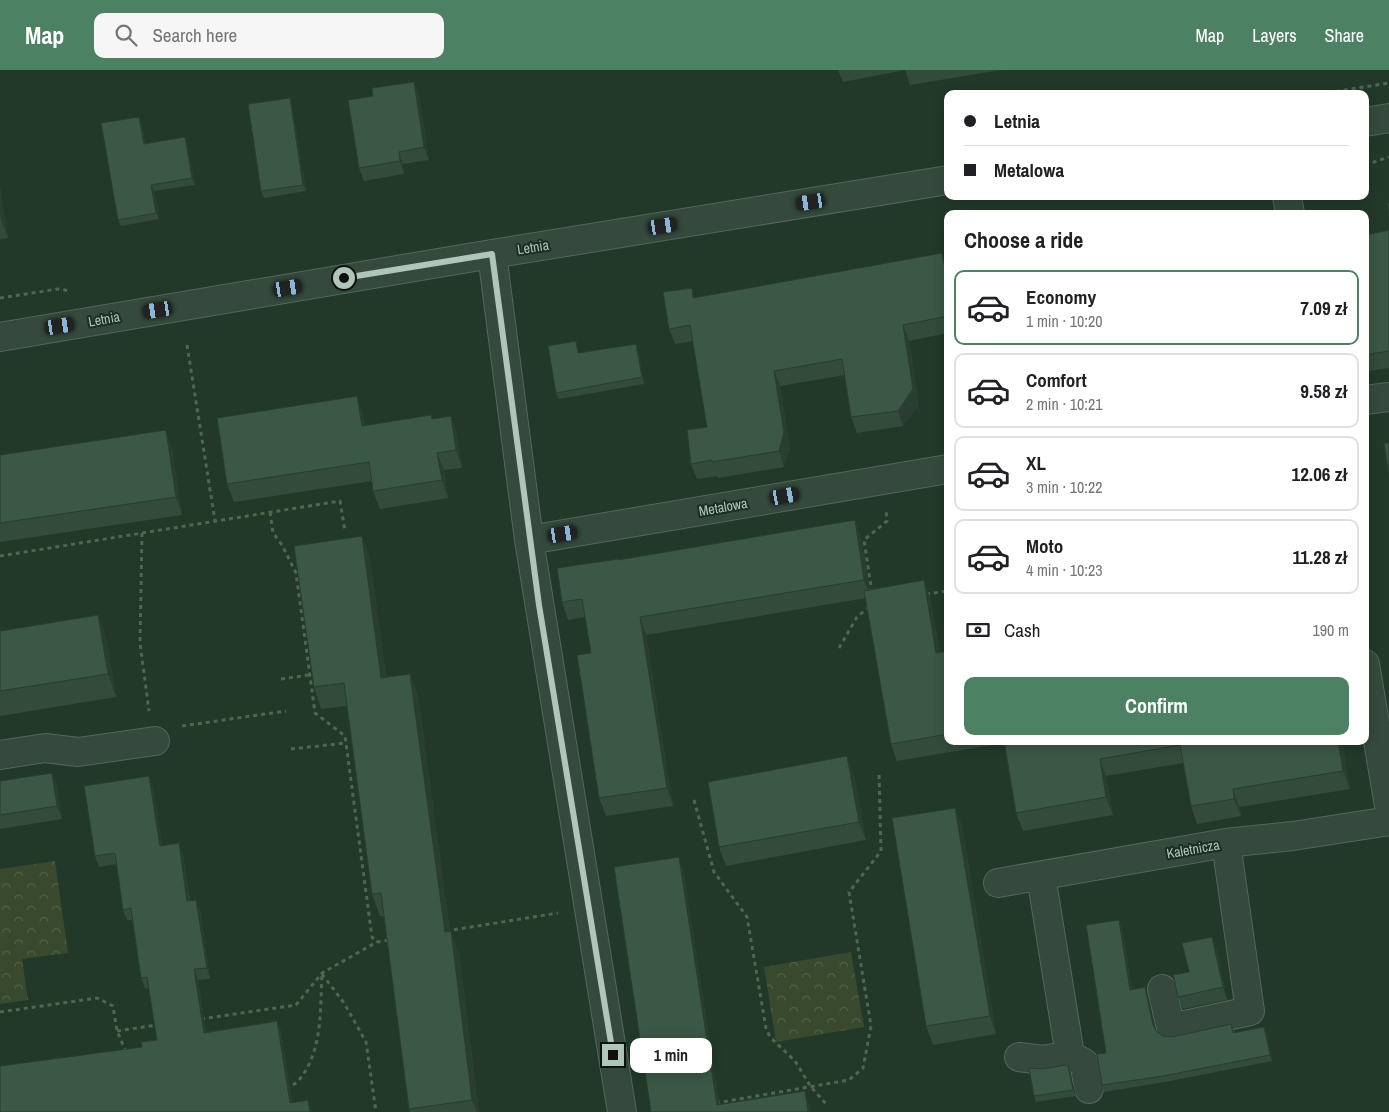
<!DOCTYPE html>
<meta charset="utf-8">
<style>
:root{--surface:#fff;--page:#f6f6f6;--text:#202124;--muted:#757577;--line:#e0e0e0;--accent:#4d8163}
body{margin:0;font-family:"Archivo Narrow",sans-serif;background:var(--page);color:var(--text);height:100vh;display:flex;flex-direction:column;font-size:19px;white-space:nowrap}
*{box-sizing:border-box;margin:0}
p{font-size:16px;color:var(--muted)}
.icon{flex:none;width:28px;height:28px;fill:none;stroke:currentColor;stroke-width:2;stroke-linecap:round;stroke-linejoin:round}
.map{position:relative;flex:1;overflow:hidden}
.side{position:absolute;left:944px;top:140px;width:425px;height:535px;display:flex;flex-direction:column;background:var(--surface);border-radius:10px;box-shadow:0 2px 12px #0003}
.side>*{flex:none}
.hud{position:absolute;left:944px;top:20px;width:425px;height:110px;border-radius:10px;box-shadow:0 2px 12px #0003;display:grid;align-content:center;height:110px;padding:0 20px;background:var(--surface)}
.end{position:absolute;width:22px;height:22px;margin:-11px;border:6px solid #b0c6b8;background:#111;box-shadow:0 0 0 2px #111}
.from{border-radius:50%}
.bubble{position:absolute;height:35px;border-radius:10px;background:var(--surface);box-shadow:0 2px 12px #0003;font-size:16px;font-weight:800;line-height:35px;text-align:center}
.car{position:absolute;width:15px;height:30px;margin:-15px -8px;border-radius:6px;box-shadow:0 0 4px 1px #0007;background:linear-gradient(#222 24%,#8ab4d8 0 40%,#222 0 76%,#8ab4d8 0 86%,#222 0)}
.hud b{display:flex;align-items:center;gap:18px;height:48px;font-size:19px}
.hud b+b{border-top:1px solid var(--line)}
.hud i{width:12px;height:12px;background:var(--text)}
ul{padding:0;list-style:none}
li{display:flex;align-items:center;gap:15px;height:75px;margin:0 10px 8px;padding:0 10px;border:2px solid var(--line);border-radius:10px}
li div{flex:1}
li b{display:block;font-size:19px}
li em{font-style:normal;font-weight:800}
li.on{border-color:var(--accent)}
li>.icon{width:45px;height:45px;stroke-width:1.5}
h2{padding:0 20px;font-size:22px;line-height:60px}
.pay{display:flex;align-items:center;gap:12px;height:55px;padding:0 20px;font-size:19px}
.pay p{margin-inline-start:auto}
.action{display:flex;gap:10px;margin-top:auto;padding:10px 20px}
.action a{flex:1;height:58px;border-radius:10px;background:var(--accent);color:#fff;font-size:20px;font-weight:800;line-height:58px;text-align:center}
header{display:flex;align-items:center;gap:30px;box-sizing:border-box;height:70px;padding:0 25px;background:var(--accent);color:#fff}
header strong{font-size:24px}
nav{display:flex;gap:28px;margin-inline-start:auto;font-size:18px}
.search{width:350px;height:45px;background:var(--page);display:flex;align-items:center;gap:12px;box-sizing:border-box;padding:0 18px;border-radius:10px;color:var(--muted);font-size:19px}
.map>svg:first-child{display:block}
</style>
<header>
<strong>Map</strong>
<div class="search"><svg class="icon" aria-label="search" viewBox="0 0 24 24"><circle cx="10" cy="10" r="6"/><path d="M15 15l6 6"/></svg>Search here</div>
<nav><a>Map</a><a>Layers</a><a>Share</a></nav>
</header>
<div class="map">
<svg width="1389" height="1042" viewBox="0 0 1389 1042">
<defs>
<pattern id="park-crowns" width="20" height="18" patternUnits="userSpaceOnUse" patternTransform="scale(1.25)"><rect width="20" height="18" fill="#38492e"/><path d="M2 6a3 3 0 1 1 6 0M12 15a3 3 0 1 1 6 0" fill="none" stroke="#52624a"/></pattern>
</defs>
<rect width="100%" height="100%" fill="#22392a"/>
<path fill="url(#park-crowns)" d="M 55,791 L 68,883 L 22,889 L 28,930 L 0,934 L 0,799 Z
M 851,882 L 864,957 L 776,972 L 764,897 Z"/>
<g fill="none" stroke-linecap="round" stroke-linejoin="round">
<g stroke="#53675b" stroke-width="30">
<path id="minor" d="M 1365,52 L 1389,48
M 1287,126 L 1290,144
M 492,184 L 529,470 L 948,399
M 0,267 L 492,184 L 948,110
M 1365,330 L 1389,327
M 529,470 L 622,1042
M 1365,594 L 1389,736
M 0,685 L 45,678 L 78,682 L 155,671
M 1041,806 L 1070,985 L 1084,993 L 1089,1019
M 998,813 L 1226,773 L 1293,766 L 1389,751
M 1162,919 L 1171,958 L 1250,941 L 1226,773
M 1019,987 L 1043,990 L 1070,985"/>
</g>
<path stroke="#516550" stroke-width="3" stroke-dasharray="4 4" stroke-linecap="butt" d="M 1320,24 L 1389,13
M 1365,95 L 1389,87
M 0,228 L 58,219 L 71,221
M 187,275 L 215,451
M 270,442 L 273,463 L 282,475 L 296,503 L 315,643 L 345,666 L 372,867 L 377,872
M 142,463 L 140,573 L 149,641
M 0,486 L 340,431 L 345,461
M 872,523 L 864,470 L 887,451 L 886,440
M 926,524 L 948,521
M 839,578 L 857,547 L 869,537
M 281,609 L 309,605
M 182,656 L 286,641
M 291,679 L 346,673
M 694,730 L 714,802 L 747,847 L 766,958 L 770,967 L 795,991 L 811,1017 L 826,1034
M 446,861 L 558,843
M 322,904 L 344,933 L 366,972 L 376,1042
M 0,942 L 97,928 L 113,936 L 117,961 L 126,982
M 201,949 L 296,935 L 322,903 L 377,872 L 390,870
M 117,961 L 157,955
M 286,1019 C 290,1016 296,1014 299,1010 C 323,981 320,939 322,904
M 716,1033 L 849,1010 L 863,998 L 871,956 L 849,822 L 881,781 L 879,703"/>
<use href="#minor" stroke="#354a3c" stroke-width="28"/>
</g>
<path fill="#334b3b" d="M 838,0 L 1001,0 L 910,15 L 905,0 L 843,12 Z
M 414,12 L 419,25 L 429,90 L 403,94 L 404,104 L 364,111 L 359,98 L 373,26 Z
M 290,28 L 292,35 L 306,121 L 264,128 L 261,121 Z
M 139,47 L 142,53 L 145,74 L 187,73 L 195,115 L 154,121 L 159,149 L 121,156 L 118,150 Z
M 0,117 L 8,168 L 0,169 Z
M 1389,160 L 1389,298 L 1368,301 L 1365,293 L 1365,165 Z
M 948,194 L 948,263 L 909,271 L 919,335 L 903,356 L 857,363 L 851,347 L 845,305 L 780,316 L 790,378 L 784,397 L 718,408 L 717,406 L 697,409 L 691,394 L 707,357 L 693,271 L 675,274 L 669,259 L 695,228 Z
M 576,271 L 579,283 L 638,280 L 644,314 L 559,329 L 556,323 Z
M 357,326 L 363,344 L 365,356 L 431,345 L 433,349 L 451,346 L 457,364 L 462,398 L 444,400 L 448,428 L 380,439 L 373,421 L 372,411 L 234,432 L 227,414 Z
M 172,379 L 182,445 L 0,472 L 0,385 Z
M 855,450 L 861,468 L 870,520 L 924,510 L 930,528 L 940,582 L 948,581 L 948,671 L 1342,671 L 1350,719 L 1239,737 L 1241,746 L 1197,754 L 1191,736 L 1183,693 L 1106,706 L 1113,745 L 1023,761 L 1016,743 L 1004,673 L 897,691 L 891,674 L 866,528 L 646,565 L 673,736 L 606,746 L 599,728 L 591,583 L 585,547 L 568,550 L 562,532 L 618,490 Z
M 362,466 L 370,488 L 386,607 L 410,604 L 418,625 L 450,862 L 459,883 L 479,1042 L 410,1042 L 409,1039 L 384,846 L 380,846 L 372,824 L 347,636 L 321,639 L 314,617 Z
M 98,545 L 106,568 L 116,627 L 0,646 L 0,561 Z
M 854,705 L 866,770 L 726,796 L 719,777 Z
M 149,706 L 153,717 L 162,776 L 179,773 L 183,784 L 190,830 L 200,840 L 210,909 L 198,910 L 206,962 L 277,951 L 281,962 L 292,1032 L 312,1042 L 142,977 L 157,970 L 149,918 L 145,919 L 141,908 L 132,850 L 127,850 L 123,840 L 117,794 L 99,797 L 95,786 Z
M 0,711 L 57,715 L 62,749 L 0,759 Z
M 955,738 L 962,756 L 996,964 L 933,975 L 926,956 Z
M 1122,857 L 1132,920 L 1147,924 L 1155,958 L 1157,962 L 1163,966 L 1172,967 L 1234,960 L 1234,963 L 1264,957 L 1267,964 L 1272,991 L 1165,1012 L 1104,1022 L 1102,1015 L 1106,983 Z
M 1212,867 L 1217,879 L 1227,930 L 1183,939 L 1178,927 L 1189,902 Z
M 1070,1003 L 1076,1026 L 1036,1032 L 1034,1026 Z"/>
<path fill="#293d30" d="M 414,12 L 419,25 L 429,90 L 424,77 Z
M 290,28 L 292,35 L 306,121 L 303,115 Z
M 139,47 L 142,53 L 146,81 L 144,74 Z
M 185,67 L 187,73 L 195,115 L 192,108 Z
M 399,82 L 403,94 L 404,104 L 400,91 Z
M 151,115 L 154,121 L 159,149 L 156,143 Z
M 0,117 L 8,168 L 1,150 L 0,141 Z
M 903,255 L 909,271 L 919,335 L 903,356 L 898,341 Z
M 636,274 L 638,280 L 644,314 L 642,307 Z
M 774,301 L 780,316 L 790,378 L 784,397 L 779,381 Z
M 357,326 L 363,344 L 368,374 L 362,356 Z
M 451,346 L 457,364 L 462,398 L 456,380 Z
M 166,360 L 172,379 L 182,445 L 176,427 Z
M 437,383 L 444,400 L 448,428 L 442,410 Z
M 855,450 L 861,468 L 871,527 L 864,510 Z
M 362,466 L 370,488 L 389,630 L 381,608 Z
M 924,510 L 930,528 L 943,601 L 936,583 Z
M 98,545 L 106,568 L 116,627 L 108,604 Z
M 640,547 L 646,565 L 673,736 L 667,718 Z
M 410,604 L 418,625 L 453,884 L 445,862 Z
M 1338,671 L 1342,671 L 1350,719 L 1343,701 Z
M 847,686 L 854,705 L 866,770 L 859,752 Z
M 1100,689 L 1106,706 L 1113,745 L 1106,727 Z
M 52,703 L 57,715 L 62,749 L 57,736 Z
M 149,706 L 153,717 L 164,787 L 160,776 Z
M 1233,719 L 1239,737 L 1241,746 L 1234,729 Z
M 955,738 L 962,756 L 996,964 L 990,946 Z
M 179,773 L 183,784 L 191,842 L 187,831 Z
M 679,787 L 684,802 L 721,1042 L 717,1035 Z
M 196,830 L 200,840 L 210,909 L 207,898 Z
M 1119,850 L 1122,857 L 1133,927 L 1130,920 Z
M 451,861 L 459,883 L 479,1042 L 477,1042 L 472,1030 Z
M 1212,867 L 1217,879 L 1227,930 L 1223,917 Z
M 194,899 L 198,910 L 208,974 L 204,963 Z
M 1145,917 L 1147,924 L 1156,962 L 1153,955 Z
M 277,951 L 281,962 L 293,1042 L 290,1033 Z
M 1264,957 L 1267,964 L 1272,991 L 1270,985 Z
M 1068,996 L 1070,1003 L 1076,1026 L 1073,1020 Z
M 805,1021 L 810,1036 L 811,1042 L 808,1042 Z
M 308,1030 L 312,1042 L 310,1042 Z"/>
<path fill="#3b5745" stroke="#293d30" d="M 414,12 L 424,77 L 399,82 L 400,91 L 359,98 L 348,30 L 373,26 L 372,18 Z
M 290,28 L 303,115 L 261,121 L 248,34 Z
M 139,47 L 144,74 L 185,67 L 192,108 L 151,115 L 156,143 L 118,150 L 101,53 Z
M 1387,133 L 1389,133 L 1389,146 Z
M 1389,160 L 1389,281 L 1365,285 L 1365,165 Z
M 942,183 L 944,194 L 948,194 L 948,246 L 903,255 L 913,319 L 898,341 L 851,347 L 842,289 L 774,301 L 784,362 L 779,381 L 712,392 L 712,390 L 691,394 L 687,360 L 707,357 L 690,255 L 669,259 L 663,222 L 692,218 L 693,228 Z
M 576,271 L 578,283 L 636,274 L 642,307 L 556,323 L 548,276 Z
M 357,326 L 362,356 L 431,345 L 432,349 L 451,346 L 456,380 L 437,383 L 442,410 L 373,421 L 369,392 L 227,414 L 217,348 Z
M 166,360 L 176,427 L 0,453 L 0,385 Z
M 1384,373 L 1389,373 L 1389,406 Z
M 855,450 L 864,510 L 640,547 L 667,718 L 599,728 L 577,585 L 591,583 L 582,529 L 562,532 L 557,498 L 618,489 L 618,490 Z
M 362,466 L 381,608 L 410,604 L 445,862 L 451,861 L 472,1030 L 409,1039 L 381,823 L 372,824 L 344,613 L 314,617 L 294,476 Z
M 924,510 L 936,583 L 948,581 L 948,664 L 891,674 L 864,521 Z
M 98,545 L 108,604 L 0,621 L 0,561 Z
M 1004,671 L 1338,671 L 1343,701 L 1233,719 L 1234,729 L 1191,736 L 1180,675 L 1100,689 L 1106,727 L 1016,743 Z
M 847,686 L 859,752 L 719,777 L 708,712 Z
M 52,703 L 57,736 L 0,745 L 0,711 Z
M 149,706 L 160,776 L 179,773 L 187,831 L 196,830 L 207,898 L 194,899 L 204,963 L 277,951 L 290,1033 L 308,1030 L 310,1042 L 0,1042 L 0,996 L 142,977 L 141,972 L 157,970 L 147,907 L 141,908 L 131,838 L 123,840 L 115,783 L 95,786 L 84,716 Z
M 955,738 L 990,946 L 926,956 L 892,748 Z
M 679,787 L 717,1035 L 805,1021 L 808,1042 L 651,1042 L 614,797 Z
M 1119,850 L 1130,920 L 1145,917 L 1153,955 L 1157,962 L 1163,966 L 1172,967 L 1231,954 L 1233,963 L 1264,957 L 1270,985 L 1163,1006 L 1102,1015 L 1097,984 L 1106,983 L 1086,855 Z
M 1212,867 L 1223,917 L 1178,927 L 1173,905 L 1189,902 L 1182,873 Z
M 1065,995 L 1068,996 L 1073,1020 L 1034,1026 L 1029,998 L 1043,999 Z"/>
<g fill="none" stroke-linecap="round" stroke-linejoin="round">
<path stroke="#b0c6b8" stroke-width="6" d="M 344,208 L 492,184 L 539,535 L 613,985"/>
</g>
<g text-anchor="middle" stroke-width="4" stroke-linejoin="round" paint-order="stroke">
<g font-size="14" fill="#b0c6b8" stroke="#1b2e22">
<text transform="translate(533 177) rotate(-9)" y="5">Letnia</text>
<text transform="translate(104 249) rotate(-10)" y="5">Letnia</text>
<text transform="translate(723 437) rotate(-10)" y="5">Metalowa</text>
<text transform="translate(1193 779) rotate(-10)" y="5">Kaletnicza</text>
</g>
</g>
</svg>
<i class="end from" style="left:344px;top:208px"></i>
<i class="end" style="left:613px;top:985px"></i>
<div class="bubble" style="left:630px;top:968px;width:82px">1 min</div>
<i class="car" style="left:811px;top:132px;rotate:261deg"></i>
<i class="car" style="left:663px;top:156px;rotate:81deg"></i>
<i class="car" style="left:288px;top:218px;rotate:81deg"></i>
<i class="car" style="left:158px;top:240px;rotate:261deg"></i>
<i class="car" style="left:60px;top:256px;rotate:81deg"></i>
<i class="car" style="left:785px;top:426px;rotate:80deg"></i>
<i class="car" style="left:563px;top:464px;rotate:81deg"></i>
<div class="hud">
<b><i class="from"></i>Letnia</b>
<b><i></i>Metalowa</b>
</div>
<section class="side">
<h2>Choose a ride</h2>
<ul>
<li class="on"><svg class="icon" aria-label="car" viewBox="0 0 24 24"><path d="M5 17H2v-5l4-1 3-4h7l3 4 3 1v5h-3M9 17h6M6 11h13"/><circle cx="7" cy="17" r="2"/><circle cx="17" cy="17" r="2"/></svg><div><b>Economy</b><p>1 min · 10:20</p></div><em>7.09 zł</em></li>
<li><svg class="icon" aria-label="car" viewBox="0 0 24 24"><path d="M5 17H2v-5l4-1 3-4h7l3 4 3 1v5h-3M9 17h6M6 11h13"/><circle cx="7" cy="17" r="2"/><circle cx="17" cy="17" r="2"/></svg><div><b>Comfort</b><p>2 min · 10:21</p></div><em>9.58 zł</em></li>
<li><svg class="icon" aria-label="car" viewBox="0 0 24 24"><path d="M5 17H2v-5l4-1 3-4h7l3 4 3 1v5h-3M9 17h6M6 11h13"/><circle cx="7" cy="17" r="2"/><circle cx="17" cy="17" r="2"/></svg><div><b>XL</b><p>3 min · 10:22</p></div><em>12.06 zł</em></li>
<li><svg class="icon" aria-label="car" viewBox="0 0 24 24"><path d="M5 17H2v-5l4-1 3-4h7l3 4 3 1v5h-3M9 17h6M6 11h13"/><circle cx="7" cy="17" r="2"/><circle cx="17" cy="17" r="2"/></svg><div><b>Moto</b><p>4 min · 10:23</p></div><em>11.28 zł</em></li>
</ul>
<div class="pay"><svg class="icon" aria-label="cash" viewBox="0 0 24 24"><path d="M3 7h18v10H3z"/><circle cx="12" cy="12" r="2"/></svg>Cash<p>190 m</p></div>
<div class="action"><a>Confirm</a></div>
</section>
</div>
